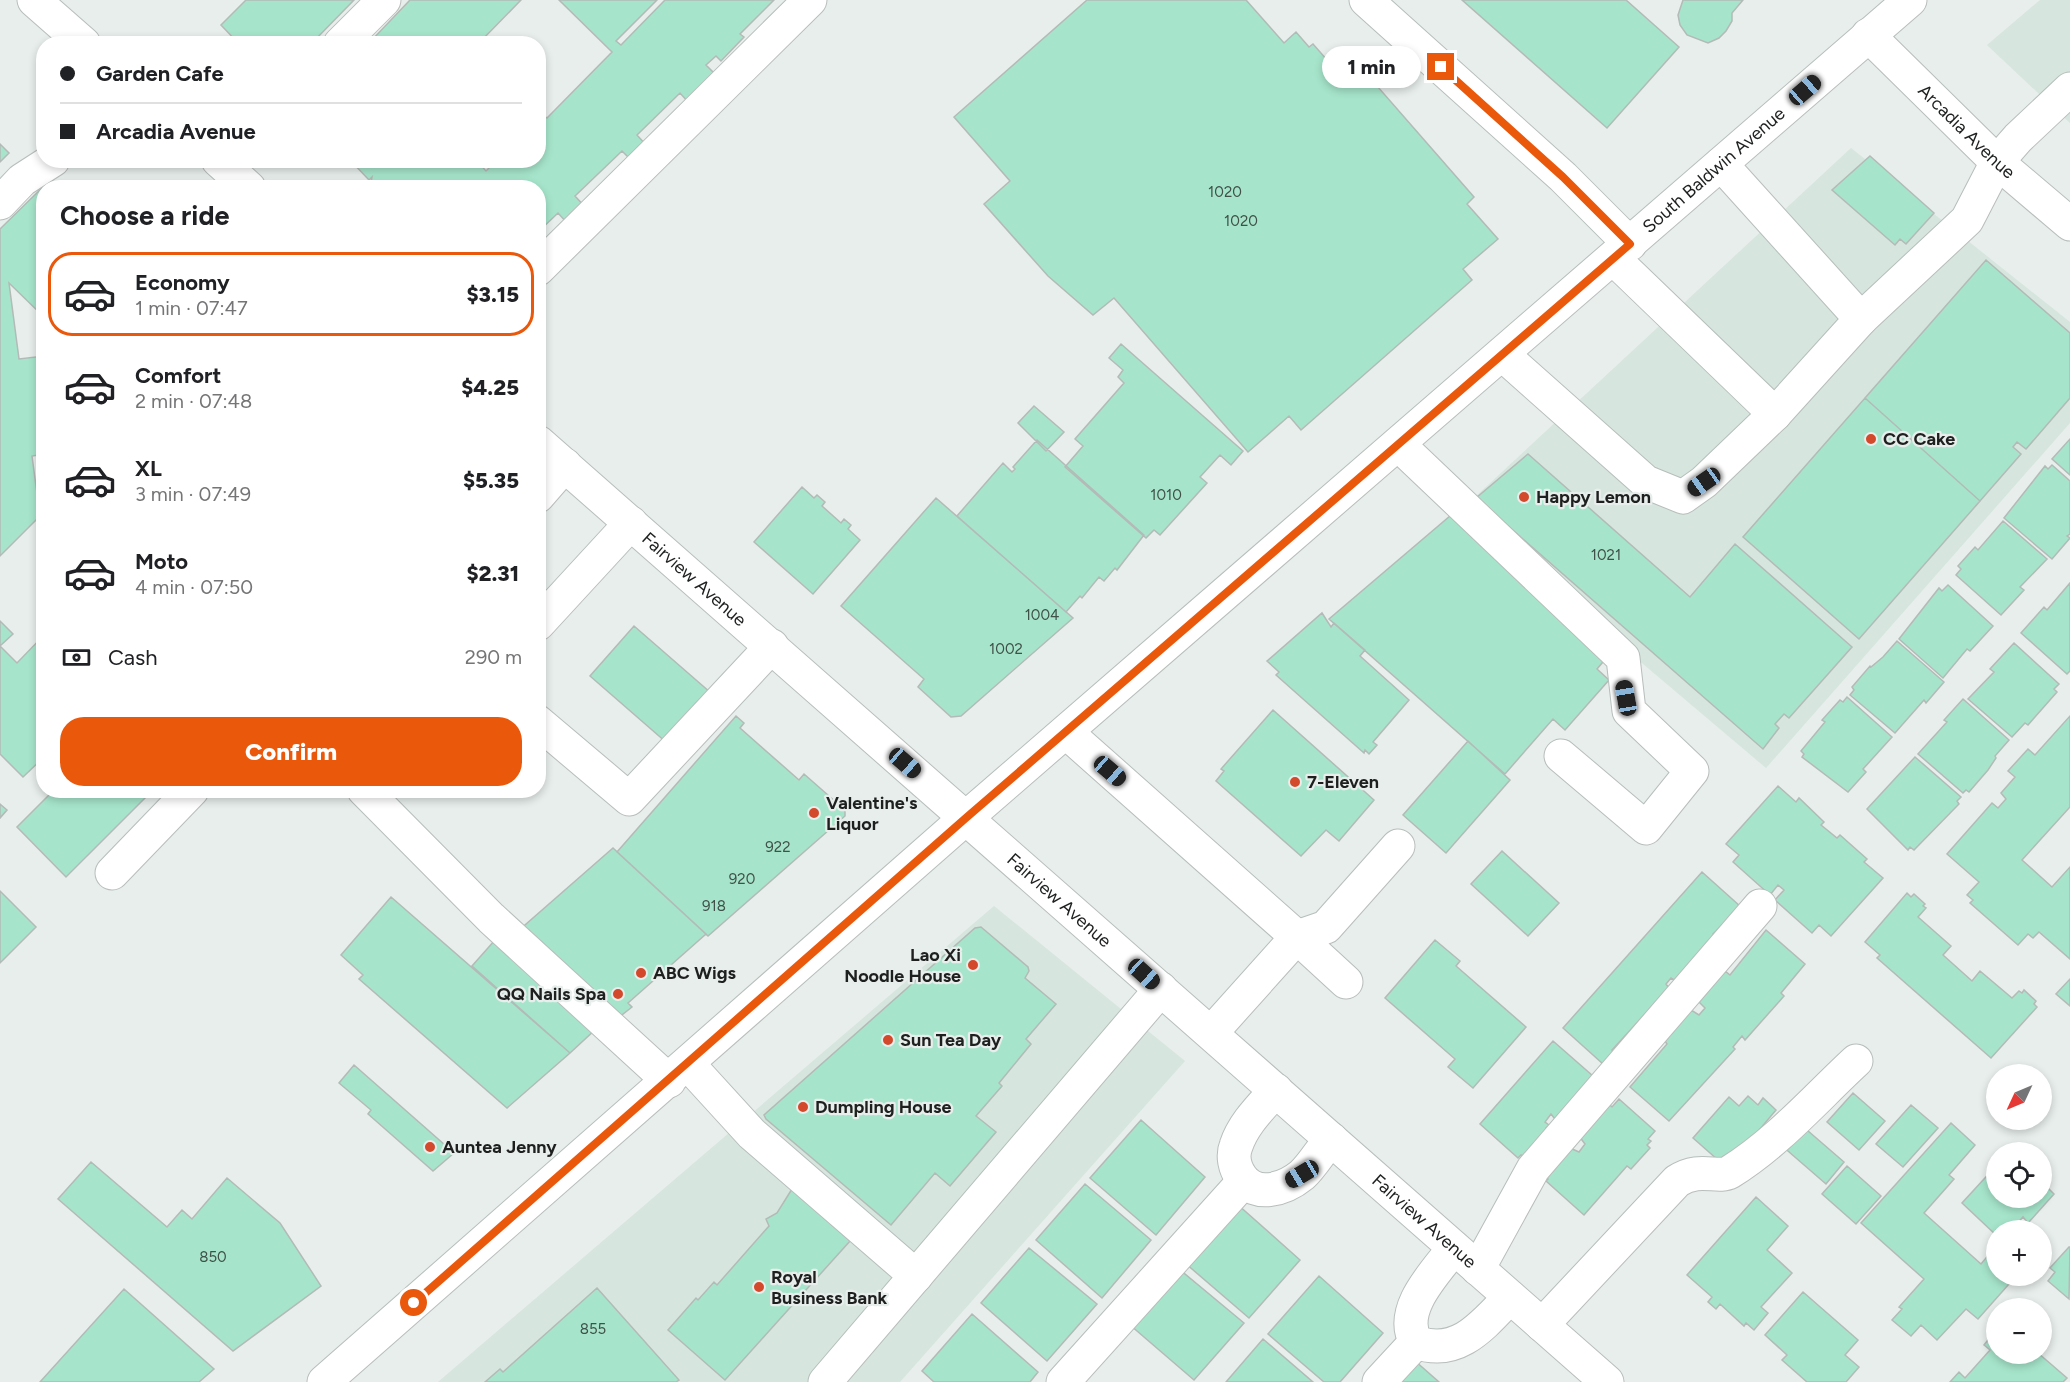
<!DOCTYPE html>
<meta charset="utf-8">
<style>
:root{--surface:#fff;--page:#f6f6f6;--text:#202124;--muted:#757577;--line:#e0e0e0;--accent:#ea580c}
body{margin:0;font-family:Figtree,sans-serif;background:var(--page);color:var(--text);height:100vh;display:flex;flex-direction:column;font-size:22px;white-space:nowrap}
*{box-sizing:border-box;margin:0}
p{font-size:20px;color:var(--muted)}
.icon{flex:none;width:33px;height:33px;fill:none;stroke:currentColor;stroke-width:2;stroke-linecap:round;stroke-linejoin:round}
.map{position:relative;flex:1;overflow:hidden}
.side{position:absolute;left:36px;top:180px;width:510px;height:618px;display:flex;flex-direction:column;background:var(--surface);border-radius:24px;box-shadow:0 3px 9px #0003}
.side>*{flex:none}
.hud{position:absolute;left:36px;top:36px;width:510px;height:132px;border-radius:24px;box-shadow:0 3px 9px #0003;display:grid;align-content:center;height:132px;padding:0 24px;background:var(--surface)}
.needle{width:39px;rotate:226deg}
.tools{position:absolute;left:1986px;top:1064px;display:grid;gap:12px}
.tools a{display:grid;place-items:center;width:66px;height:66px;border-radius:50%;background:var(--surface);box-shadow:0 3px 9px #0003;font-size:30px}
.end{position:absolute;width:27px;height:27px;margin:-14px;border:8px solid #ea580c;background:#fff;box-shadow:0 0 0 3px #fff}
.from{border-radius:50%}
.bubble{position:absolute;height:42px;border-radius:21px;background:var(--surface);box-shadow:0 3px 9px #0003;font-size:20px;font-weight:800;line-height:42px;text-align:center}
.car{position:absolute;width:18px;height:36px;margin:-18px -9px;border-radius:8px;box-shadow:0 0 4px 2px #0007;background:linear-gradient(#222 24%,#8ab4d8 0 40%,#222 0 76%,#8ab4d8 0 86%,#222 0)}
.hud b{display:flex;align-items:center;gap:21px;height:57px;font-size:22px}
.hud b+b{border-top:2px solid var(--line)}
.hud i{width:15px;height:15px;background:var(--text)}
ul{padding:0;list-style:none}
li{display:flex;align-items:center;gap:18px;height:84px;margin:0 12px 9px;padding:0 12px;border:3px solid transparent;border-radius:24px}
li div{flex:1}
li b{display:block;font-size:22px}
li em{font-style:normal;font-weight:800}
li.on{border-color:var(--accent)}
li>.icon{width:54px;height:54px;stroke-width:1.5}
h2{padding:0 24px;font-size:27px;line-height:72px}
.pay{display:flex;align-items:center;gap:15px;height:66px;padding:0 24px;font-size:22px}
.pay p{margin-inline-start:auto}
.button{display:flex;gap:12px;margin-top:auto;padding:12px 24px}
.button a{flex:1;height:69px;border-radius:24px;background:var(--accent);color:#fff;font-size:24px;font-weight:800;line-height:69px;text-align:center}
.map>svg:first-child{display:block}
</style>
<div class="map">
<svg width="2070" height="1382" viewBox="0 0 2070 1382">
<rect width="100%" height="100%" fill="#e7eeeb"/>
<path fill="#d6e5de" d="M 2040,0 L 2070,0 L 2070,123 L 1987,45 Z
M 1851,148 L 2070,322 L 2070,423 L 1766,768 L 1461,510 Z
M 994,906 L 1185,1061 L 900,1382 L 438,1382 Z"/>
<path fill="#a6e5cb" stroke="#b3bab7" stroke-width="1.5" d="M 246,0 L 354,0 L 311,44 L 239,44 L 221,25 Z
M 521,0 L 478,44 L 351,44 L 361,33 L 370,42 L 410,0 Z
M 559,0 L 657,0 L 616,41 L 621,45 L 665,0 L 774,0 L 740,34 L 744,37 L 721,61 L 716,56 L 706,65 L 717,76 L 689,103 L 680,93 L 637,135 L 646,145 L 631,160 L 622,151 L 575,196 L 586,208 L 568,224 L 558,213 L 538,232 L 538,188 L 378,188 L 371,182 L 372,177 L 369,180 L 350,160 L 476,160 L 486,171 L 497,160 L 538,160 L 538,119 L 543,115 L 547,118 L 612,52 Z
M 1087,0 L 1246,0 L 1284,43 L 1296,32 L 1309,47 L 1313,44 L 1342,77 L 1357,63 L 1474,197 L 1467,204 L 1498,239 L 1463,269 L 1472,280 L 1301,430 L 1289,416 L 1248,452 L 1114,298 L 1093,315 L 1048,276 L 984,204 L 1010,181 L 954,117 Z
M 1462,0 L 1626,0 L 1679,47 L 1607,128 Z
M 1683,0 L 1743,0 L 1732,13 L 1732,21 L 1726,31 L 1719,38 L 1708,43 L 1687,35 L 1680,25 L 1678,15 Z
M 0,144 L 9,153 L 0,162 Z
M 1870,156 L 1934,213 L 1906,244 L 1900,239 L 1895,245 L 1832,190 Z
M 45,185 L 47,188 L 44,188 L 44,317 L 9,283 L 19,359 L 44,356 L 44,454 L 32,456 L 40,516 L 0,556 L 0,229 Z
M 1986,260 L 2070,333 L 2070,398 L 2026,449 L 2017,442 L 2013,447 L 2021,454 L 1980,501 L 1865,398 Z
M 1121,344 L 1243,451 L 1231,465 L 1220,455 L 1200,477 L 1207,483 L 1160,535 L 1154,530 L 1146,538 L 1065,467 L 1083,446 L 1075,439 L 1124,383 L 1118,377 L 1123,370 L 1109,358 Z
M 1865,398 L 1980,501 L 1859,639 L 1743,537 Z
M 1034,406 L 1064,432 L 1046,451 L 1018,423 Z
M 2070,439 L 2070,475 L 2052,459 Z
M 1037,440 L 1144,535 L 1117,570 L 1115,568 L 1104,581 L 1099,577 L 1082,598 L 1080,596 L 1066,612 L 957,516 L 1003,463 L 1012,472 L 1015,469 L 1013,467 Z
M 1528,454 L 1690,597 L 1735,544 L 1852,647 L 1789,718 L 1784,714 L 1775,724 L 1779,728 L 1763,749 L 1476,498 Z
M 2052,465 L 2070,481 L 2070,534 L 2067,536 L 2070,538 L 2052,559 L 2004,518 L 2045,466 L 2048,469 Z
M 802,487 L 814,498 L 817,495 L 825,502 L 822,506 L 841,523 L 844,519 L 851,525 L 848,529 L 860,540 L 813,594 L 754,542 Z
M 936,498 L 1073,618 L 961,716 L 951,717 L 918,687 L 924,679 L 841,606 Z
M 1450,516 L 1608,656 L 1597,669 L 1609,680 L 1565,730 L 1553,719 L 1505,774 L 1329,619 Z
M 2003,521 L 2047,559 L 2020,587 L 2024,590 L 2001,615 L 1956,575 L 1961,569 L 1958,566 L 1975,547 L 1978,550 Z
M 2070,583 L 2070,671 L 2067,674 L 2021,633 L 2044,607 L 2047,610 Z
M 1948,585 L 1993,626 L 1970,651 L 1967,649 L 1943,678 L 1899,639 L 1939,588 L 1942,591 Z
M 1322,613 L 1331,627 L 1334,623 L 1365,650 L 1360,656 L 1409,700 L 1373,742 L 1377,745 L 1369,754 L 1365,750 L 1364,753 L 1276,675 L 1279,672 L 1267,661 Z
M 0,621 L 13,634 L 0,646 L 17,663 L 44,635 L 44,757 L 23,777 L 0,754 Z
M 634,626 L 711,693 L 667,743 L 590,676 Z
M 1897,641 L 1944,682 L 1926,703 L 1924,700 L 1895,733 L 1850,695 L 1854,690 L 1852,687 L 1870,666 L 1871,667 L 1883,657 Z
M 2014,643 L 2059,684 L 2054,689 L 2057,692 L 2028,725 L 2025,723 L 2012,737 L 1968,699 L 1994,672 L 1990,669 Z
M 1847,697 L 1892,737 L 1863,769 L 1866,772 L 1848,792 L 1802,757 L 1804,754 L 1801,751 L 1825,722 L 1822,720 L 1840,700 L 1843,702 Z
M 1963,699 L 2009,740 L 1995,756 L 1996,758 L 1988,770 L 1969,792 L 1966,790 L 1963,793 L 1918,754 L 1947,722 L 1944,720 Z
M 1273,710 L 1374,800 L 1339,841 L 1326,830 L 1301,856 L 1216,781 L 1224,771 L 1221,769 Z
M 736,716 L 744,723 L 740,728 L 799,780 L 804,774 L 845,810 L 845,816 L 708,936 L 617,852 Z
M 2070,716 L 2070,807 L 2022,860 L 2052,887 L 2070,867 L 2070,959 L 2039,932 L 2033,938 L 2028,934 L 2018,945 L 1970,903 L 1973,900 L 1967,895 L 1979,882 L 1947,854 L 1992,803 L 1998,808 L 2006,799 L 2001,793 L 2015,777 L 2008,771 L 2028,749 L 2035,755 Z
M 1468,741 L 1510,780 L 1446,853 L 1403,815 Z
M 1915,757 L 1961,797 L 1957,801 L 1959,804 L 1914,850 L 1910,847 L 1908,850 L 1867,809 Z
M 1778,786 L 1796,802 L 1799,798 L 1824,822 L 1821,825 L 1837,838 L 1840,835 L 1867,859 L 1864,862 L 1883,878 L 1831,936 L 1819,925 L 1812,933 L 1775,900 L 1784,890 L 1778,885 L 1770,895 L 1733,862 L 1739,855 L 1726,844 Z
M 54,790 L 153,790 L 66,877 L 17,827 Z
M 0,804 L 7,810 L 0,818 Z
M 613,848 L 706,934 L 628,1003 L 632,1007 L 618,1018 L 517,932 Z
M 1502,851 L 1559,903 L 1528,936 L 1471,884 Z
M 1702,872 L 1741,907 L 1713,934 L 1715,936 L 1676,981 L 1671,978 L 1666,984 L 1669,988 L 1612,1050 L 1614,1052 L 1603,1064 L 1563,1028 Z
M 0,891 L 36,927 L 0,963 Z
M 1907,893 L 1911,897 L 1914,894 L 1925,904 L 1923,906 L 1926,908 L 1918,917 L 1951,946 L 1943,955 L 1972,981 L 1980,971 L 2012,998 L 2019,991 L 2022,993 L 2024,990 L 2036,1001 L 2034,1004 L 2037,1007 L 1991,1058 L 1877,958 L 1880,955 L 1865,942 Z
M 391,897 L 570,1053 L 507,1108 L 359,979 L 363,975 L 341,955 Z
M 981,927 L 1028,967 L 1029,971 L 1025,978 L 1056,1004 L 1026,1039 L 1031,1044 L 999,1083 L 1002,1086 L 976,1116 L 996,1132 L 950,1186 L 935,1173 L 891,1225 L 766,1119 L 764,1115 L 975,928 Z
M 1766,930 L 1805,964 L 1781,993 L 1784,996 L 1745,1040 L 1742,1036 L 1733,1047 L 1735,1049 L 1669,1121 L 1630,1087 L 1667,1044 L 1665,1041 L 1691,1010 L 1699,1015 L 1705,1008 L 1699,1002 L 1725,971 L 1730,975 Z
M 495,940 L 597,1028 L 570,1053 L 472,966 Z
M 1435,940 L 1460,961 L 1456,966 L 1526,1027 L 1473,1088 L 1448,1067 L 1455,1059 L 1385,998 Z
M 2070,979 L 2070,1006 L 2056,994 Z
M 1553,1041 L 1593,1076 L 1555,1119 L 1551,1114 L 1545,1122 L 1549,1125 L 1546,1128 L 1549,1131 L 1525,1157 L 1521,1155 L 1518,1158 L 1480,1124 Z
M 354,1065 L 454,1153 L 433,1171 L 368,1114 L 371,1110 L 339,1083 Z
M 1853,1093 L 1885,1121 L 1859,1150 L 1827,1122 Z
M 1748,1096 L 1758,1105 L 1763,1098 L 1776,1110 L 1727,1168 L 1693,1138 L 1729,1097 L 1739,1106 Z
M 1619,1099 L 1655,1131 L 1648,1139 L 1651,1141 L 1647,1145 L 1650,1148 L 1631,1169 L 1627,1166 L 1584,1215 L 1546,1181 L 1548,1179 L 1545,1176 L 1570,1148 L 1579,1152 L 1585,1144 L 1579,1136 L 1609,1104 L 1612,1107 Z
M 1911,1105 L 1938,1128 L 1903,1167 L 1876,1144 Z
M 1141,1120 L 1205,1177 L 1156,1235 L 1090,1178 Z
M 1951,1123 L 1975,1145 L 1949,1175 L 1954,1179 L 1924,1213 L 1981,1264 L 1996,1246 L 1996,1275 L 2017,1275 L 1978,1319 L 1966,1309 L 1937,1340 L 1921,1325 L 1911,1336 L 1892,1320 L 1902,1309 L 1899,1307 L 1924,1279 L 1861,1223 Z
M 1800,1124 L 1844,1162 L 1826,1184 L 1781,1145 Z
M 91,1162 L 167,1227 L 182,1210 L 192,1219 L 227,1178 L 280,1223 L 321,1286 L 233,1351 L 58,1199 Z
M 1847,1166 L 1881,1196 L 1856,1224 L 1822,1194 Z
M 1996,1166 L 1996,1197 L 2042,1197 L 2042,1182 L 2054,1194 L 2028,1223 L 2023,1217 L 2011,1230 L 1996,1230 L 1996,1235 L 1962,1203 Z
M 1085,1184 L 1151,1240 L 1102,1298 L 1036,1240 Z
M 792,1189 L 850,1241 L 725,1380 L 668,1330 L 696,1298 L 698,1300 L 714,1282 L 717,1285 L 769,1226 L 766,1219 L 777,1213 Z
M 1756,1197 L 1788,1226 L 1767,1250 L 1792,1273 L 1761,1307 L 1768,1313 L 1754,1330 L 1746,1323 L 1744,1326 L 1720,1304 L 1716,1309 L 1708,1302 L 1712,1297 L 1687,1275 Z
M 1237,1204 L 1300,1260 L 1249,1318 L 1185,1263 Z
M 2069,1247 L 2070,1247 L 2069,1299 L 2048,1281 L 2055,1272 L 2050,1268 Z
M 1029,1248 L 1097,1304 L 1047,1361 L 981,1303 Z
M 1179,1269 L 1244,1323 L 1194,1380 L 1130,1325 Z
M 1319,1276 L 1383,1333 L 1340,1382 L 1324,1382 L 1268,1334 Z
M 597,1288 L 679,1380 L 676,1382 L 485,1382 L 500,1369 L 503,1372 Z
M 124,1289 L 214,1369 L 199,1382 L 40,1382 Z
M 1803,1292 L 1858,1340 L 1845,1355 L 1859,1367 L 1846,1382 L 1807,1382 L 1782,1360 L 1787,1355 L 1765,1335 Z
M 972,1314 L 1038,1372 L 1030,1382 L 934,1382 L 922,1371 Z
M 1996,1330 L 1996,1353 L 2038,1353 L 2067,1378 L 2063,1382 L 1950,1382 L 1959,1372 L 1965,1378 L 1990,1350 L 1984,1345 Z
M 1263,1339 L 1313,1382 L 1226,1382 Z
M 1414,1360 L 1439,1382 L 1394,1382 Z"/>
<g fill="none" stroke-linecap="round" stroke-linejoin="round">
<g stroke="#b7bebb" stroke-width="35">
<g id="minor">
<path d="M 34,0 L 84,44"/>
<path d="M 1366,0 L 1563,177 L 1630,244"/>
<path id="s1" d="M 1868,35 L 1997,162 L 2070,224"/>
<path d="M 340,44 L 384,0"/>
<path d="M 218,160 L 249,188"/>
<path d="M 1721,164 L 1861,319"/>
<path d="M 0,203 L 22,180 L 53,160"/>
<path d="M 1614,259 L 1775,414"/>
<path d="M 538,269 L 810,0"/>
<path d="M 1503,355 L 1646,482 L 1683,497 L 1704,482 L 1775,414 L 1861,319 L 1967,220 L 1997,162 L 2018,138 L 2070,89"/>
<path id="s2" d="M 538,442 L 1607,1382"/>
<path d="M 1399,445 L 1623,658 L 1629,711 L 1692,771 L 1646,828 L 1561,756"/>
<path d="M 538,496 L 565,465"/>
<path d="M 538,624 L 631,523"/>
<path d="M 538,722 L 629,799 L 772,646"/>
<path d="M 1066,732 L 1297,937 L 1211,1033"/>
<path d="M 364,790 L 491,918 L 669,1081"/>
<path d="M 112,873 L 192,790"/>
<path d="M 1346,982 L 1297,937 L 1326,927 L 1398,846"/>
<path d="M 688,1064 L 752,1134 L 916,1276"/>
<path d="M 1276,1090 C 1261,1107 1243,1124 1236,1146 C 1232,1156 1235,1168 1241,1177 C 1255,1199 1285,1189 1302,1175 C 1313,1165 1321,1150 1331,1139"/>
<path d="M 1454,1248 C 1436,1272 1397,1310 1416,1342 C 1458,1358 1484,1324 1510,1297"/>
<path d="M 1478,1269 L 1533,1169 L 1760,906"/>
<path d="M 1542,1325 L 1677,1181 C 1700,1166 1717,1179 1730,1172 C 1777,1143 1816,1098 1856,1061"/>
<path d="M 825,1382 L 1161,989"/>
<path d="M 1063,1382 L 1244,1181"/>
<path d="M 1379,1382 L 1416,1342"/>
</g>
</g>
<g stroke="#b7bebb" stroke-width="35">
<g id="major">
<path id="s3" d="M 324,1382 L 967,817 L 1910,0"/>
</g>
</g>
<use href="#minor" stroke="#fff" stroke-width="33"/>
<use href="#major" stroke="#fff" stroke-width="33"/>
</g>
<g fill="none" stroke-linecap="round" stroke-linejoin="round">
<path stroke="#ea580c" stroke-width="8" d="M 414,1303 L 967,817 L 1630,244 L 1563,177 L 1441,67"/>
</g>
<g fill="#d3492b" stroke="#e7eeeb" stroke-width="2">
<circle cx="1871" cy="439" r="6"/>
<circle cx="1524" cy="497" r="6"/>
<circle cx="1295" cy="782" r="6"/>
<circle cx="814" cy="813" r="6"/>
<circle cx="973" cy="965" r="6"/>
<circle cx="641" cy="973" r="6"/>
<circle cx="618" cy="994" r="6"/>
<circle cx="888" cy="1040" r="6"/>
<circle cx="803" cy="1107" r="6"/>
<circle cx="430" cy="1147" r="6"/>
<circle cx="759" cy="1287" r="6"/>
</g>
<g text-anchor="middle" stroke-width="4.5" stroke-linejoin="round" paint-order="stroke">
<g font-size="15" fill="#40514a">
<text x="1225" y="197">1020</text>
<text x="1241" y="226">1020</text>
<text x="1166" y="500">1010</text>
<text x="1606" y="560">1021</text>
<text x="1042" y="620">1004</text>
<text x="1006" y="654">1002</text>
<text x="778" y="852">922</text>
<text x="742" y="884">920</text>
<text x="714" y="911">918</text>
<text x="213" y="1262">850</text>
<text x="593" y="1334">855</text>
</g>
<g font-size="18" fill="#1e201f" stroke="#e7eeeb">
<text dy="6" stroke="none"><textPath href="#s1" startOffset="138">Arcadia Avenue</textPath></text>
<text dy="6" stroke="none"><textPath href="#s3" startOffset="1844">South Baldwin Avenue</textPath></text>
<text dy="6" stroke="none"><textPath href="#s2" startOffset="208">Fairview Avenue</textPath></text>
<text dy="6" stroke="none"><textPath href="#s2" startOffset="694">Fairview Avenue</textPath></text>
<text dy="6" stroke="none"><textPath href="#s2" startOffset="1180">Fairview Avenue</textPath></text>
</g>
<g font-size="18" font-weight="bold" fill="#1e201f" stroke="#e7eeeb" text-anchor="start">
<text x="1883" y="445">CC Cake</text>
<text x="1536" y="503">Happy Lemon</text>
<text x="1307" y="788">7-Eleven</text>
<text x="826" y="809">Valentine's<tspan x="826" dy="21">Liquor</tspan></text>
<text x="961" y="961" text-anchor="end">Lao Xi<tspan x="961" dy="21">Noodle House</tspan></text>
<text x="653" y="979">ABC Wigs</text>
<text x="606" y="1000" text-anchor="end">QQ Nails Spa</text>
<text x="900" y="1046">Sun Tea Day</text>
<text x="815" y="1113">Dumpling House</text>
<text x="442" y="1153">Auntea Jenny</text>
<text x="771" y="1283">Royal<tspan x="771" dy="21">Business Bank</tspan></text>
</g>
</g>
</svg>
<div class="tools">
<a><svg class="needle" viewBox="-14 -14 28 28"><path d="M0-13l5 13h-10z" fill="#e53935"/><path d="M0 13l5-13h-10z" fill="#757577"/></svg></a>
<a><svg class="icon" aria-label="locate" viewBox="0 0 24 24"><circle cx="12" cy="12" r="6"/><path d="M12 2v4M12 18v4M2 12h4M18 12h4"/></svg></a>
<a>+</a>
<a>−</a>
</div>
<i class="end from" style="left:414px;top:1303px"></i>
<i class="end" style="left:1441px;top:67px"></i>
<div class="bubble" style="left:1322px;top:46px;width:99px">1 min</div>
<i class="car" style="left:1805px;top:90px;rotate:49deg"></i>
<i class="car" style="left:1704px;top:482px;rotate:235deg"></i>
<i class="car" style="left:1626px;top:698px;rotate:350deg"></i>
<i class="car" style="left:905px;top:763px;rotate:131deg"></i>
<i class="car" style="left:1110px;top:771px;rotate:131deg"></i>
<i class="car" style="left:1144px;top:974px;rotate:132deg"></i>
<i class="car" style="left:1302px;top:1174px;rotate:239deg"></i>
<div class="hud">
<b><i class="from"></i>Garden Cafe</b>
<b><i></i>Arcadia Avenue</b>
</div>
<section class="side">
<h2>Choose a ride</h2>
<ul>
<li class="on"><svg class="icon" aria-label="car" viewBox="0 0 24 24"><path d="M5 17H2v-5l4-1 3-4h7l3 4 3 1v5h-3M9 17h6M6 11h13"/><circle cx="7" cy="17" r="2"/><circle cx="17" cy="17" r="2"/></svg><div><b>Economy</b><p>1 min · 07:47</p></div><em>$3.15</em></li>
<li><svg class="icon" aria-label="car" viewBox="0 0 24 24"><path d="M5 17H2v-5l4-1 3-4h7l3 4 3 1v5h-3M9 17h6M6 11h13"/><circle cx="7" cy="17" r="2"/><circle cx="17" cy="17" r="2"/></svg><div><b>Comfort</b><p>2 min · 07:48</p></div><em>$4.25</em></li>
<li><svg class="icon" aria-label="car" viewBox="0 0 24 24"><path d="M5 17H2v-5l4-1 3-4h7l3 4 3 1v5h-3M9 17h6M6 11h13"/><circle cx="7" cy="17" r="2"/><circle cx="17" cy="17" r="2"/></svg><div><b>XL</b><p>3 min · 07:49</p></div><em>$5.35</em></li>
<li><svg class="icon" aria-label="car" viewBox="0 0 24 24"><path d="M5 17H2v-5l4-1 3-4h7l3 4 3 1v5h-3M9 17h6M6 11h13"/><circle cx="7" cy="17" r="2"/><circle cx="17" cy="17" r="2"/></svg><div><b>Moto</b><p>4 min · 07:50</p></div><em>$2.31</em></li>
</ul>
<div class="pay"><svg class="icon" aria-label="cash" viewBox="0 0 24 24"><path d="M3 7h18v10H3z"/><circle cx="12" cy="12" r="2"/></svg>Cash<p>290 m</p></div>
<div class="button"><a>Confirm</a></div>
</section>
</div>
